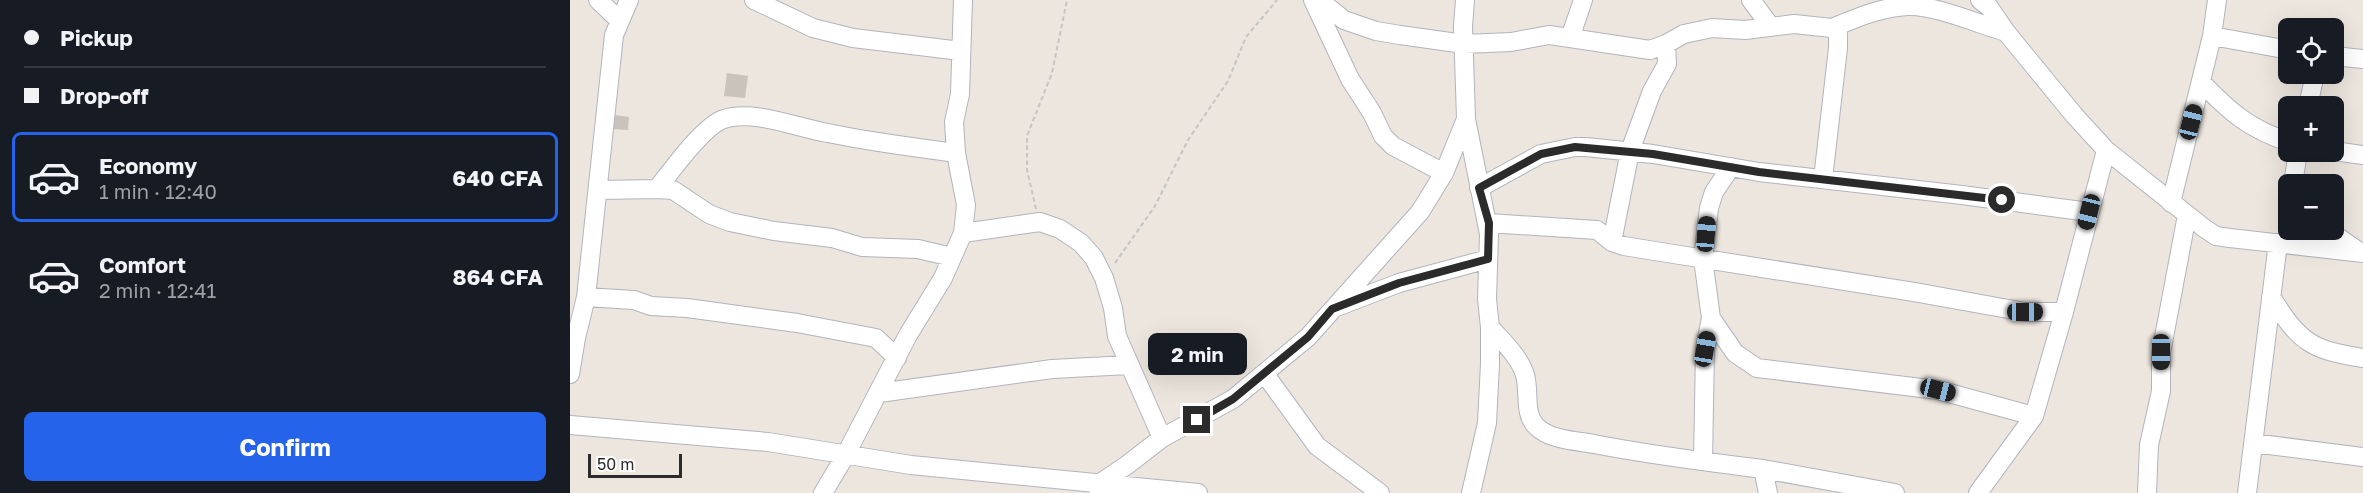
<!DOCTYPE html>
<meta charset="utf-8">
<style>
:root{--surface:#171b24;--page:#242831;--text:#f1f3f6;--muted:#9ea1a6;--line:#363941;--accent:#2563eb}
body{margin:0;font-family:"Golos Text",sans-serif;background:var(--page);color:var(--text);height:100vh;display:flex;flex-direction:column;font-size:22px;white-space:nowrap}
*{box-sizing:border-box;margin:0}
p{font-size:20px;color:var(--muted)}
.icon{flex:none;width:33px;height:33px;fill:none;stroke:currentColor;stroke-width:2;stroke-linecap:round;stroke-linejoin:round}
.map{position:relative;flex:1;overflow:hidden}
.details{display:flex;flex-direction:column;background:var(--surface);width:570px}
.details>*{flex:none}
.top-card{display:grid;align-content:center;height:132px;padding:0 24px;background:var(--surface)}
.controls{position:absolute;left:1708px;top:18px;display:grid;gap:12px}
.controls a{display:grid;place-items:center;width:66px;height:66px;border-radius:9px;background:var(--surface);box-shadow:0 6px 24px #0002;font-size:30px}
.scale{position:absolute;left:18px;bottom:15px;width:94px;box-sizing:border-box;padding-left:6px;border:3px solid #2b2b2b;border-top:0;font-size:16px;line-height:21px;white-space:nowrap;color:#2b2b2b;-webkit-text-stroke:4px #fff;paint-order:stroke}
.end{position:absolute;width:27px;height:27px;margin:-14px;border:8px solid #2b2b2b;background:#fff;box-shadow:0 0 0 3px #fff}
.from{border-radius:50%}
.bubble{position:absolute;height:42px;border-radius:9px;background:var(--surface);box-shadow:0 6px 24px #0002;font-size:20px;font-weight:700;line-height:42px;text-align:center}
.car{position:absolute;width:18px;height:36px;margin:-18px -9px;border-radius:8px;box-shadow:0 0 4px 2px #0007;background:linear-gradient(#222 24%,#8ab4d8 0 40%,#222 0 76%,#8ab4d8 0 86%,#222 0)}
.top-card b{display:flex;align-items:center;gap:21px;height:57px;font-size:22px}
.top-card b+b{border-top:2px solid var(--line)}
.top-card i{width:15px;height:15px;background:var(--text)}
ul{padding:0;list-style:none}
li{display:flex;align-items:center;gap:18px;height:90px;margin:0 12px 9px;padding:0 12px;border:3px solid transparent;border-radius:9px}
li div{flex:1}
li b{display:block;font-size:22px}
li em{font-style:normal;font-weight:700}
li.on{border-color:var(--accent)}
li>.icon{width:54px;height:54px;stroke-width:1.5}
.action{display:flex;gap:12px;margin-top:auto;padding:12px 24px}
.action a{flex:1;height:69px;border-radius:9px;background:var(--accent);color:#fff;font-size:24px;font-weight:700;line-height:69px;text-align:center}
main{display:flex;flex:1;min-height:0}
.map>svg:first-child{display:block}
</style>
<main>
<section class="details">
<div class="top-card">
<b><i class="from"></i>Pickup</b>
<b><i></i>Drop-off</b>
</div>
<ul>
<li class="on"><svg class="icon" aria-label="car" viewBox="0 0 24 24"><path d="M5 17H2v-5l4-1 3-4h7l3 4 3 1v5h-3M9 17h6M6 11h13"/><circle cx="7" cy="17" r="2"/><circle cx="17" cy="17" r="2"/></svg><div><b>Economy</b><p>1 min · 12:40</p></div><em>640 CFA</em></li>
<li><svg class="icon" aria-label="car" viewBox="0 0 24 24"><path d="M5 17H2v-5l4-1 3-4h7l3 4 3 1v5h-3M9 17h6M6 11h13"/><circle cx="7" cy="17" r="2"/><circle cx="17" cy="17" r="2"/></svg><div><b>Comfort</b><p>2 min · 12:41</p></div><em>864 CFA</em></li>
</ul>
<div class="action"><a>Confirm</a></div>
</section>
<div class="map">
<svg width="1793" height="493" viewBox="0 0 1793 493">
<rect width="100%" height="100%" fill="#ece6de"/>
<path fill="#c8c4bc" d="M 157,73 L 178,76 L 175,98 L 154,96 Z
M 45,115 L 59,117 L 58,130 L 43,129 Z"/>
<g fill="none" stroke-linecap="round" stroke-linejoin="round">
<g stroke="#b1b4be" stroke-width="20">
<path id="minor" d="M 28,0 L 49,20
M 184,0 L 243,28 L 283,38 L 391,51
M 743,0 L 780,79 L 802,113 L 813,136 L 823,146 L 874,173
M 749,0 L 774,20 L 806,31 L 830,35 L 894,44 L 941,42 L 979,35 L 1000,38 L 1013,0
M 895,0 L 893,26 L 896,119 L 919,234 L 917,299 L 920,327 L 920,364 L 917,423 L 901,493
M 1181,0 L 1201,27
M 1410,0 L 1419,7 L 1436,32 L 1504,115 L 1536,150 L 1634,228 L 1646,236 L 1660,238 L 1793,253
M 1262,28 C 1286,18 1311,7 1338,6 C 1365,5 1408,24 1436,32
M 1642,36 L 1719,50
M 1000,38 L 1080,50 L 1096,44 L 1114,34 L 1142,28 L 1175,30 L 1224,24 L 1262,28 L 1268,34 L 1268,48 L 1253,179
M 1764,56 L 1793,59
M 1631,82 C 1660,112 1679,129 1719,142
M 1738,106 L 1745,74
M 1764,151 L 1793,155
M 1161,167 L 1144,192 L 1139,208 L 1133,259 L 1141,318 L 1165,353 L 1187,368 L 1368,390 L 1464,416
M 1723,184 L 1728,152
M 909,188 L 971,154 L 1005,147 L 1016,147 L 1083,154 L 1189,172 L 1392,195 L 1519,212
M 87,189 C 101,171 134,125 154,119 C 183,109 228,128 258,133 C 300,142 343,147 386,153
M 28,190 L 87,189 L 103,190 L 139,214 L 160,222 L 204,231 L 262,238 L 292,247 L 348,249 L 382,257
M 1601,203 L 1642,36 L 1647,0
M 919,223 L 1027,230 L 1042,242 L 1054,246 L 1091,252 L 1344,292 L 1455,312 L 1494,312
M 1758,230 L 1788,251
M 393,233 L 470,222 L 490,229 L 511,243 L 524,258 L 534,278 L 543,308 L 547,336 L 592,438
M 1042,242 L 1060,151 L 1082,91 L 1097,64 L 1096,44
M 16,297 L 64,300 L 81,306 L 117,308 L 227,323 L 306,338 L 327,358
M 1701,297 C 1730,342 1740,350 1793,358
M 764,308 L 829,283 L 918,259
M 920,327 C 932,341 950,357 955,375 C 960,392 953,414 967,427 C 980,440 1008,441 1024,444 C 1080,455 1136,462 1193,469 L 1198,493
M 694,373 L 747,446 L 810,493
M 0,374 L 6,338 L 16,297 L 44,35 L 59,0
M 309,393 L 482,369 L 559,365
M 0,425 L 198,442 L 341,465 L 628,493
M 1683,443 L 1793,457
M 1133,461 L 1135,349 L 1141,318
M 1193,469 L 1325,493
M 526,486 L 557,465 L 592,438 L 663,399 L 738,337 L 850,212 L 874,173 L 896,119
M 253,493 L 275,456 L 338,335 L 373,278 L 393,233 L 396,205 L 386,153 L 384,122 L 390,94 L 393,0
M 1408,493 L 1464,416 L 1494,312 L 1536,150
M 1577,493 L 1579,445 L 1591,391 L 1591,353 L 1617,215
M 1677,493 L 1708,243"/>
</g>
<path stroke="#c4c4c4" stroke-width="2" stroke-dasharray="4.5 3" stroke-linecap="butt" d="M 466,209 L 457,170 L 457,136 L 482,73 L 497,0
M 545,263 L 585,206 L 618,140 L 658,81 L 676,37 L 707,0"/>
<use href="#minor" stroke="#fff" stroke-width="18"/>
</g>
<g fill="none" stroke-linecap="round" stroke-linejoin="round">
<path stroke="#2b2b2b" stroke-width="8" d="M 627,420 L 663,399 L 738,337 L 762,309 L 829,283 L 918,259 L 919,223 L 909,188 L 971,154 L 1005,147 L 1083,154 L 1189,172 L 1432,200"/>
</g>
</svg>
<div class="controls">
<a><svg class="icon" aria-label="locate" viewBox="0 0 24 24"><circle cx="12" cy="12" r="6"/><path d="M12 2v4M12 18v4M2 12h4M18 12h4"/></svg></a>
<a>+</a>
<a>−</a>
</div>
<div class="scale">50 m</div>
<i class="end from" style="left:1432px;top:200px"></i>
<i class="end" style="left:627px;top:420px"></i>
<div class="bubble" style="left:578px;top:333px;width:99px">2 min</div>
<i class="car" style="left:1621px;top:122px;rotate:14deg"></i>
<i class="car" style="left:1519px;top:212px;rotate:194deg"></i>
<i class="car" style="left:1136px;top:234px;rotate:5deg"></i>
<i class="car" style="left:1455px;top:312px;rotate:90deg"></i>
<i class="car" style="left:1135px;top:349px;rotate:10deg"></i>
<i class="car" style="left:1591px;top:352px;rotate:180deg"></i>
<i class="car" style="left:1368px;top:390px;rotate:104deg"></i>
</div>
</main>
